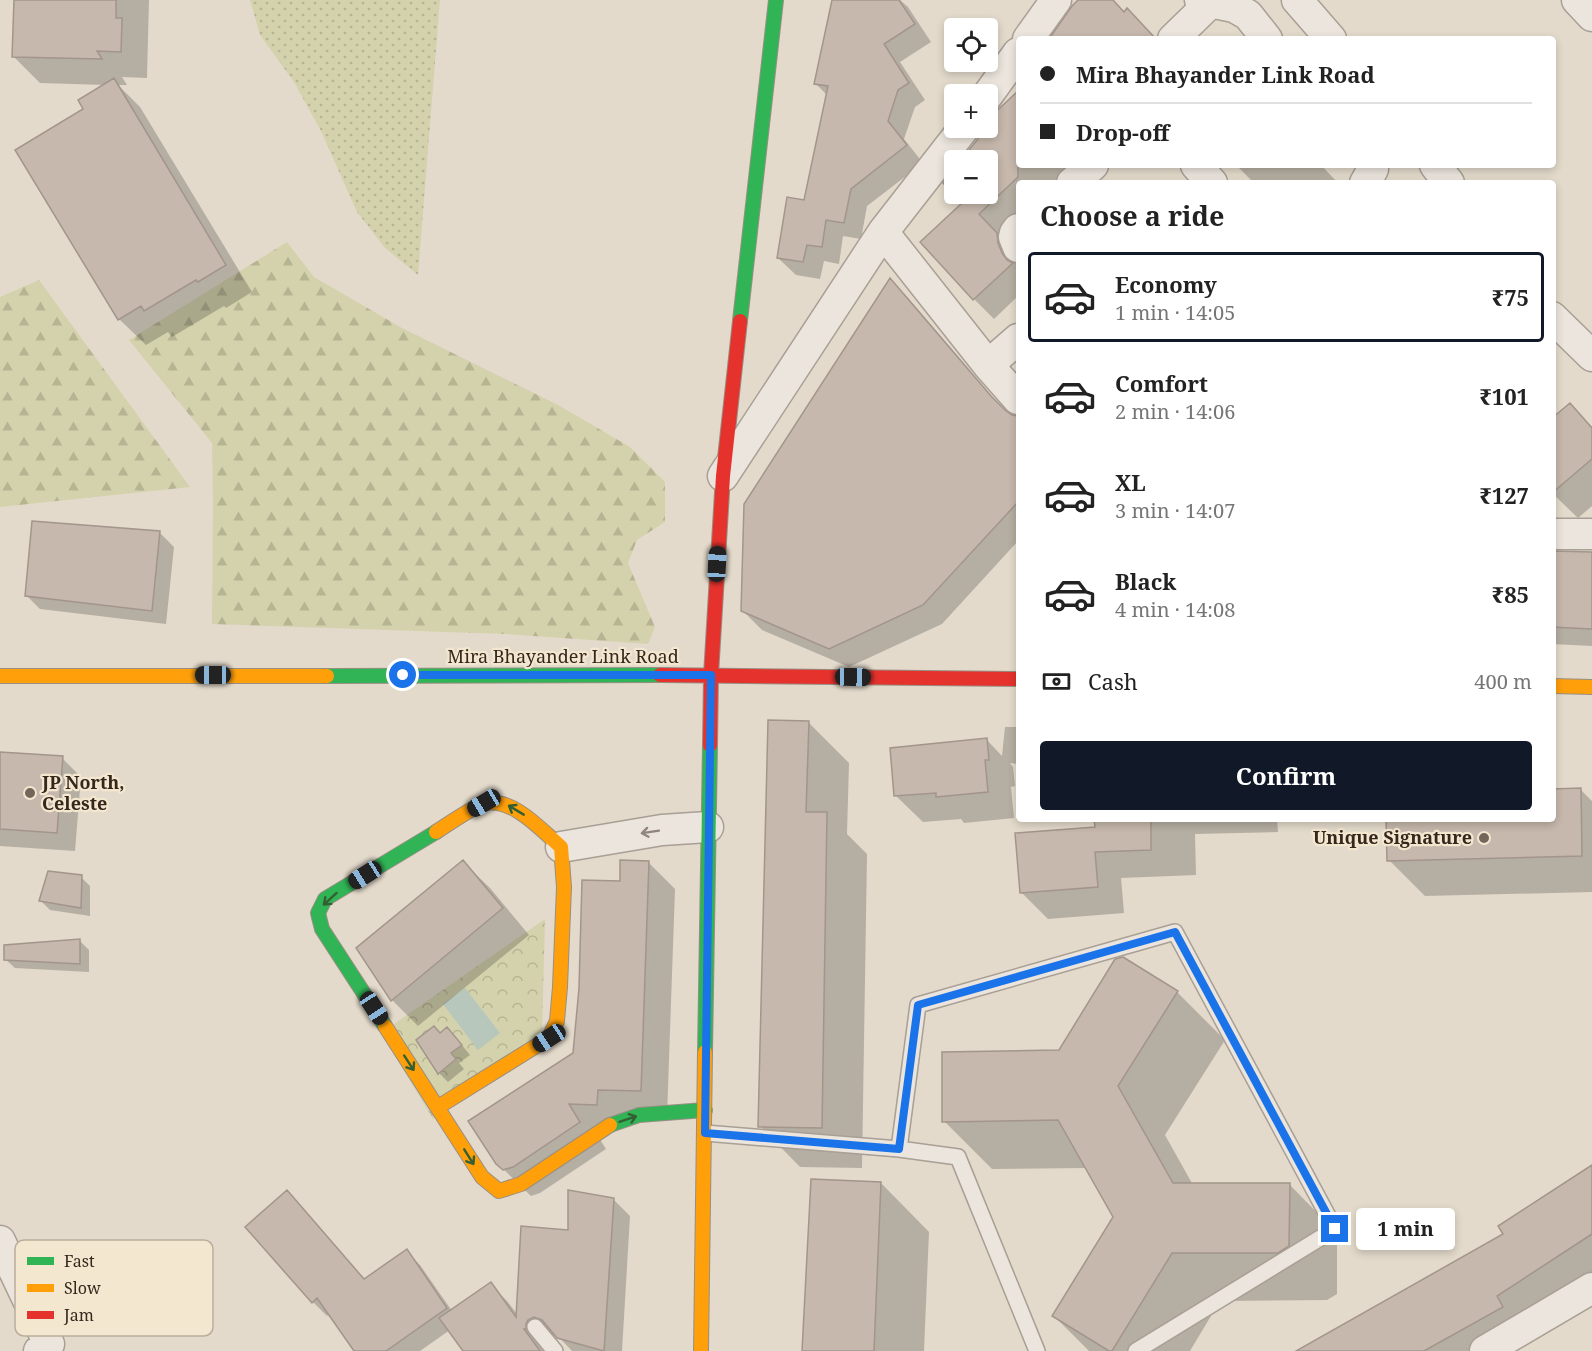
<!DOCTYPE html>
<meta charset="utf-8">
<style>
:root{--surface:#fff;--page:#f2f2f2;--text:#222;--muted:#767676;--line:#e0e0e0;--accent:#111827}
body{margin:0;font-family:"Noto Serif",serif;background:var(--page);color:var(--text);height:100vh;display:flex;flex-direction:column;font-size:22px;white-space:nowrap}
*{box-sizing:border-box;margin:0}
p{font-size:20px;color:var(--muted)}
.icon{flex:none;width:33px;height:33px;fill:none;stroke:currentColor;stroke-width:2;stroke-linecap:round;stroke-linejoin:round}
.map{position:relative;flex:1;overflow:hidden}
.panel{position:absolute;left:1016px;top:180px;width:540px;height:642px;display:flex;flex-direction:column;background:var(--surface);border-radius:6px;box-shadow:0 3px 9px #0003}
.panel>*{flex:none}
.top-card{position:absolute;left:1016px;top:36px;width:540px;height:132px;border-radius:6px;box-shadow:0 3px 9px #0003;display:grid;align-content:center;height:132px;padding:0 24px;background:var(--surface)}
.tools{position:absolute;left:944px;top:18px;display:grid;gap:12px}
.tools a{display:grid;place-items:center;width:54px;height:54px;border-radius:6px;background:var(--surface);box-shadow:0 3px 9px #0003;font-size:30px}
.end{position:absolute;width:27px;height:27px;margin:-14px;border:8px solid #1a73e8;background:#fff;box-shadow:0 0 0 3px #fff}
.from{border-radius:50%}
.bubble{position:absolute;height:42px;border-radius:6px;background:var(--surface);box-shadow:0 3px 9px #0003;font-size:20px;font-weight:700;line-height:42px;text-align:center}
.car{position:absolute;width:18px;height:36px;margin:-18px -9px;border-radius:8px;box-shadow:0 0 4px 2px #0007;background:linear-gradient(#222 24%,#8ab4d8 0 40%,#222 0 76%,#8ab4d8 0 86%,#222 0)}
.top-card b{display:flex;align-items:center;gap:21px;height:57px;font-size:22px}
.top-card b+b{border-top:2px solid var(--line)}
.top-card i{width:15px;height:15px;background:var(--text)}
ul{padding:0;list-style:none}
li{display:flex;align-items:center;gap:18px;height:90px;margin:0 12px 9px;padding:0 12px;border:3px solid transparent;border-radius:6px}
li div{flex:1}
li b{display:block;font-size:22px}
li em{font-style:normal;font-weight:700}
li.on{border-color:var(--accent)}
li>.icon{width:54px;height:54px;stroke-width:1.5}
h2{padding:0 24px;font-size:27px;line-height:72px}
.pay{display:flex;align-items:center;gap:15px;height:66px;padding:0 24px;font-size:22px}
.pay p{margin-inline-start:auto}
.action{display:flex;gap:12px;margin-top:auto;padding:12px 24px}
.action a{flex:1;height:69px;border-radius:6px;background:var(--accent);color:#fff;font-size:24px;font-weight:700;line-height:69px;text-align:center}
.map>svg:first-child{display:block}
</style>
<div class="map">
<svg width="1592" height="1351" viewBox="0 0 1592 1351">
<defs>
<pattern id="grass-dots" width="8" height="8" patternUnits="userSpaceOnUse" patternTransform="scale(1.5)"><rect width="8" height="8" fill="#d4d2ad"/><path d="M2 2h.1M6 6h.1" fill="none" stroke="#b7b494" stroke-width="1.8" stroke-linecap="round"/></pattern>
<pattern id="forest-firs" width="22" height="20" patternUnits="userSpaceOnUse" patternTransform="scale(1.5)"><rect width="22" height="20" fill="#d4d2ad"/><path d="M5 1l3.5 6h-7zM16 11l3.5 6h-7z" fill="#b7b494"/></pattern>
<pattern id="park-crowns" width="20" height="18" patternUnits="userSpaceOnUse" patternTransform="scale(1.5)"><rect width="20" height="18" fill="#d4d2ad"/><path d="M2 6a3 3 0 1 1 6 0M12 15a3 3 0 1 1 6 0" fill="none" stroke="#b7b494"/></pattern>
</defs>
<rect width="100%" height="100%" fill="#e3dacb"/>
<path fill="url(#grass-dots)" d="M 250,0 L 440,0 L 418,275 L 385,248 L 357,212 L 321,131 L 294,82 L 260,35 Z"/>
<path fill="url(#forest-firs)" d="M 287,242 L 314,277 L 402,328 L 560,406 L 630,447 L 665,482 L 665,522 L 637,540 L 628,563 L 655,627 L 648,644 L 506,634 L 212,624 L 213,503 L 212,443 L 129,340 Z
M 39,280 L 190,487 L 0,507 L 0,297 Z"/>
<path fill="url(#park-crowns)" d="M 545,919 L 542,1037 L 433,1119 L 381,1033 Z"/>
<path fill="#b7c7bc" d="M 465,988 L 500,1033 L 478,1050 L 443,1004 Z"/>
<path fill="#0003" d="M 15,0 L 149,0 L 147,78 L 122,77 L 127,85 L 118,85 L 140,107 L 252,292 L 226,308 L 224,306 L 172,337 L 168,332 L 146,345 L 119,319 L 85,109 L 106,85 L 40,83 L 14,57 Z
M 875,0 L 900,0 L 908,7 L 931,42 L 900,62 L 925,100 L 915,107 L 904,139 L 923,163 L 867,206 L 861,239 L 843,236 L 839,264 L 824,261 L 820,279 L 796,275 L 778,258 L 805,202 L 828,96 L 815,83 Z
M 1018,93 L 1018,165 L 1073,165 L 1053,183 L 1018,183 L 1018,216 L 998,235 L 1017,255 L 1018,267 L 1018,296 L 994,319 L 974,299 L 964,203 L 955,194 L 987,194 L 987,160 L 962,160 L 979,139 L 982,131 L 982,128 L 987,128 L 987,122 Z
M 1236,165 L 1321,165 L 1338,183 L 1254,183 Z
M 891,281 L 909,299 L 1007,414 L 1013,417 L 1018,417 L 1018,541 L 942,624 L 849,667 L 762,630 L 742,610 Z
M 1570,405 L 1592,427 L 1592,506 L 1578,518 L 1552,493 L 1552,420 Z
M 160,533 L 174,547 L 166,624 L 40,609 L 26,595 Z
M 1552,553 L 1592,554 L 1592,646 L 1552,644 Z
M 809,723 L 849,763 L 847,834 L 867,854 L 862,1168 L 800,1167 L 760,1126 Z
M 1005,727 L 1018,727 L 1018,764 L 1010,763 L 1013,767 L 1015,786 L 1011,787 L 1014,818 L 964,823 L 961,819 L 923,822 L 896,796 L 987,740 L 1002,756 Z
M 0,753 L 62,758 L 81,777 L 75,851 L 0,846 Z
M 1581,790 L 1592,801 L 1592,892 L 1425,896 L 1389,860 L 1388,819 L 1552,819 Z
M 1096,819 L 1277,819 L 1278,832 L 1195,834 L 1196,875 L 1121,878 L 1124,913 L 1048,919 L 1021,892 L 1096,828 Z
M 463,862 L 490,888 L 529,935 L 418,1026 L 392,1000 Z
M 648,862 L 675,889 L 667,1117 L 594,1130 L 606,1149 L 540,1193 L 531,1196 L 497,1163 L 575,1054 L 580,988 L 621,882 Z
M 81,877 L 90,886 L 90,916 L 50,910 L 41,901 Z
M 80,941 L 89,950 L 89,972 L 15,968 L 5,959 Z
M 1177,992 L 1225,1040 L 1165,1135 L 1193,1185 L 1289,1184 L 1337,1233 L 1337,1294 L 1327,1300 L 1220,1301 L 1190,1351 L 1089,1351 L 1054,1316 L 1115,1217 L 1087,1168 L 992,1169 L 944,1121 L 1060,1051 Z
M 440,1034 L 456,1038 L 470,1055 L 459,1063 L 464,1069 L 448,1082 L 439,1073 Z
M 1592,1166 L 1592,1272 L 1519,1319 L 1488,1351 L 1299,1351 L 1505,1235 Z
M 881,1183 L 929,1232 L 924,1351 L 804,1351 Z
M 613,1199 L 630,1216 L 622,1351 L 572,1351 L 556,1334 L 546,1336 L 542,1342 L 541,1347 L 544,1351 L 464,1351 L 450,1330 L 420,1351 L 356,1351 L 330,1313 L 327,1316 L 313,1302 L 301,1206 L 365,1280 L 406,1251 L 420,1265 L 452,1311 L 490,1284 L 507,1301 L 517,1314 L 569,1232 Z"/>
<path fill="#c6b8ac" stroke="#a3958b" stroke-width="1.5" d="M 14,0 L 116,0 L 116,18 L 122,18 L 121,52 L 97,51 L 102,59 L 12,57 Z
M 832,0 L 899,0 L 915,24 L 884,44 L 909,83 L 898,90 L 888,121 L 907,145 L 851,189 L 844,223 L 826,220 L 822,247 L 807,245 L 803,262 L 777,258 L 787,197 L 804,200 L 828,86 L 814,84 Z
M 1078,0 L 1113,0 L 1124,12 L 1127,8 L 1156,39 L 1049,39 L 1072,6 Z
M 114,78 L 226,265 L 198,282 L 196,280 L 144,311 L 141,306 L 118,320 L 15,150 L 83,109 L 78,100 Z
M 1018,91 L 1018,177 L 979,214 L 997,233 L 998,243 L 1002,253 L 1007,260 L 1013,263 L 973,300 L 920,242 L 962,203 L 943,183 L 954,169 L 954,194 L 987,194 L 987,160 L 961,160 L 978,139 L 981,128 L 987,128 L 987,120 Z
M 890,278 L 991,396 L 1006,411 L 1012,415 L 1018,416 L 1018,502 L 923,605 L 829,649 L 741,611 L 744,504 Z
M 1570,403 L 1592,428 L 1592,459 L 1552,493 L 1552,418 Z
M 32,521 L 160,531 L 152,611 L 25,596 Z
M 1552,551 L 1592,552 L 1592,629 L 1552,627 Z
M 768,720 L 809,721 L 806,812 L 827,812 L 822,1128 L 758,1127 Z
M 987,738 L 989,760 L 985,760 L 988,792 L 936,797 L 936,793 L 894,796 L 890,748 Z
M 0,752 L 63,756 L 57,833 L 0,829 Z
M 1581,788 L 1582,856 L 1387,861 L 1386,819 L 1552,819 L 1552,789 Z
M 1094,819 L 1151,819 L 1151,850 L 1095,852 L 1098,887 L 1020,893 L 1015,833 L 1095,827 Z
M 463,860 L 503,908 L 391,1001 L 356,948 Z
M 620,860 L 649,861 L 641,1091 L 598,1090 L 597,1105 L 569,1104 L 580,1122 L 513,1167 L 503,1170 L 496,1164 L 468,1121 L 573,1053 L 579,988 L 582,880 L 620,881 Z
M 48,871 L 82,875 L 81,908 L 39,901 Z
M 80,939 L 80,964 L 4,960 L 4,945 Z
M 1123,957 L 1178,991 L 1118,1086 L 1173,1183 L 1290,1183 L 1289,1246 L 1278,1253 L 1172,1253 L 1112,1351 L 1109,1351 L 1052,1316 L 1113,1217 L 1058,1120 L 942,1122 L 942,1052 L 1059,1050 L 1115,959 Z
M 434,1026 L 440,1033 L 447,1027 L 462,1045 L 451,1053 L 456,1059 L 438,1074 L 416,1040 Z
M 1592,1165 L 1592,1234 L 1497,1296 L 1503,1307 L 1424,1351 L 1296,1351 L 1503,1234 L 1498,1226 Z
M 811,1179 L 881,1182 L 874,1351 L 802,1351 Z
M 287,1190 L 364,1279 L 407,1249 L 447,1308 L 386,1351 L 354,1351 L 317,1298 L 312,1303 L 245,1227 Z
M 568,1190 L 614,1198 L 604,1351 L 557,1338 L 542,1320 L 534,1317 L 528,1320 L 526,1324 L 526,1329 L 524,1329 L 540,1351 L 463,1351 L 439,1318 L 491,1282 L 516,1317 L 521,1226 L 568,1230 Z"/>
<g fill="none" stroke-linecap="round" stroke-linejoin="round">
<g stroke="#a89f95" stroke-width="18">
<path id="lane" d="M 705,1133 L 899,1149 L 958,1157 L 1037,1351
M 899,1149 L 918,1005 L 1175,932 L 1335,1229 L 1136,1351
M 535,1327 L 555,1351"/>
</g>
<g stroke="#a89f95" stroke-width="33">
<path id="street" d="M 1200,0 L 1234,7 L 1248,15 L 1267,39
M 1297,0 L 1331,39
M 1577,0 L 1592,16
M 1028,39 L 1056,0
M 1173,39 L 1211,2
M 987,96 L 1018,53
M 1196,165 L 1212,183
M 1435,165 L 1449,183
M 1072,183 L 1093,165
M 1365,183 L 1373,169 L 1372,165
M 1018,229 L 1015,233 L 1014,237 L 1018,247
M 883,232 L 988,365 L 1018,339
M 1552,317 L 1592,356
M 988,365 L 1018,399
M 723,476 L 883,232 L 964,128
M 1552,534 L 1592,534
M 561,847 L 662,830 L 708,827
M 0,1241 L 49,1344 L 39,1351
M 1485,1351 L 1592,1288"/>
</g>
<g stroke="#988f84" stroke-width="16">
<path id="fast" d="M 740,321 L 776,0
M 327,676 L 660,675
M 385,1026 L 322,929 L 318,913 L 325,899 L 436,832
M 705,1052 L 710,745
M 610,1125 L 639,1115 L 705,1110"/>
</g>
<g stroke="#988f84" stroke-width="16">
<path id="slow" d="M 0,676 L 327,676
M 1552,686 L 1592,687
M 436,832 C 445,826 477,805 485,803 C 514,798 541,830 561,847 L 564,887 L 560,987 L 557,1021 L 549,1038 L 438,1107
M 385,1026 L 482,1177 L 499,1191 L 521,1184 L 610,1125
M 701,1351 L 705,1052"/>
</g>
<g stroke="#988f84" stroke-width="16">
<path id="jam" d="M 660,675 L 1018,679
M 710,745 L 711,675 L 723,476 L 740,321"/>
</g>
<use href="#lane" stroke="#ebe5dd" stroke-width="15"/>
<use href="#street" stroke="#ebe5dd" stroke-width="30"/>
<use href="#fast" stroke="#30b455" stroke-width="14"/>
<use href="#slow" stroke="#ff9f0a" stroke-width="14"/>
<use href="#jam" stroke="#e5322d" stroke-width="14"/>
</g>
<defs><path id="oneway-shaft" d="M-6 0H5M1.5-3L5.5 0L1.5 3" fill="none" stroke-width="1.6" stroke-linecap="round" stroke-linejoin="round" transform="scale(1.5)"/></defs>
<g stroke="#345f33">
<use href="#oneway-shaft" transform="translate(516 810) rotate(-149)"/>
<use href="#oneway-shaft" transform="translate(330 899) rotate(138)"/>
<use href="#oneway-shaft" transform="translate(409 1063) rotate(57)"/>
<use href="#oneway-shaft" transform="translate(628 1119) rotate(-18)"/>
<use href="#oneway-shaft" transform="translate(469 1157) rotate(58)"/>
</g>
<use stroke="#90867d" href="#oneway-shaft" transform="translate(650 832) rotate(171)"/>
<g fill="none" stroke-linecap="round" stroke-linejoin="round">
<path stroke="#1a73e8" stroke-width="8" d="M 403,675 L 711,675 L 705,1133 L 899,1149 L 918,1005 L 1175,932 L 1335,1229"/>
</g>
<g fill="#73665a" stroke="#f4e7d0" stroke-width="2">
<circle cx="30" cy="793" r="6"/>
<circle cx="1484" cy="838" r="6"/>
</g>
<g text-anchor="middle" stroke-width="4.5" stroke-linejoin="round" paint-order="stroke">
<g font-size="18" fill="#36271d" stroke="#f4e7d0">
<text x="563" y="663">Mira Bhayander Link Road</text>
</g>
<g font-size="18" font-weight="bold" fill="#36271d" stroke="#f4e7d0" text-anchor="start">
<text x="42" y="789">JP North,<tspan x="42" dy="21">Celeste</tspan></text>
<text x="1472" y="844" text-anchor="end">Unique Signature</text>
</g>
</g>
<rect x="15" y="1240" width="198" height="96" rx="9" fill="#f4e7d0" stroke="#bbad9a" stroke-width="1.5"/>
<rect x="27" y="1257" width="27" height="8" fill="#30b455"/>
<rect x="27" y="1284" width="27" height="8" fill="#ff9f0a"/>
<rect x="27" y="1311" width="27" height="8" fill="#e5322d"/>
<g font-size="16" fill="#36271d">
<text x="64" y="1267">Fast</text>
<text x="64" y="1294">Slow</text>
<text x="64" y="1321">Jam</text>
</g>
</svg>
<div class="tools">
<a><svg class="icon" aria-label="locate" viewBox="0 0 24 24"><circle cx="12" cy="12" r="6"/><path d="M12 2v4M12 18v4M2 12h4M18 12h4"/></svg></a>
<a>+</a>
<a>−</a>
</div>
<i class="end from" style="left:403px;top:675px"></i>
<i class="end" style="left:1335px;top:1229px"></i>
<div class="bubble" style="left:1356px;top:1208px;width:99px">1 min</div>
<i class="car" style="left:717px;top:564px;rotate:3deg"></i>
<i class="car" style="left:213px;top:675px;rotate:270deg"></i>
<i class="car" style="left:853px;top:677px;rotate:91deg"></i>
<i class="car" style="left:484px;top:803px;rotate:239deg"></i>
<i class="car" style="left:365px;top:875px;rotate:238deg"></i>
<i class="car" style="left:374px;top:1008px;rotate:147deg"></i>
<i class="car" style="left:549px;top:1038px;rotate:237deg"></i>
<div class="top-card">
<b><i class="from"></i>Mira Bhayander Link Road</b>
<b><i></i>Drop-off</b>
</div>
<section class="panel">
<h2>Choose a ride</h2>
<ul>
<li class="on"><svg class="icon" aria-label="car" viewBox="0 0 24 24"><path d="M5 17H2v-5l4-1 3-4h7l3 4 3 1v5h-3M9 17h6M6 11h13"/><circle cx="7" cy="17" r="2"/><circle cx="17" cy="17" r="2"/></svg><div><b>Economy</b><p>1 min · 14:05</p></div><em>₹75</em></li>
<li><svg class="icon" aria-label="car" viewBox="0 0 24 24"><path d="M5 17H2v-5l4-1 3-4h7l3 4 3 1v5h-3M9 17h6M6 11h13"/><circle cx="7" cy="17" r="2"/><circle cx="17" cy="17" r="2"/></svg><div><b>Comfort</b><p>2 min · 14:06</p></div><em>₹101</em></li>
<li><svg class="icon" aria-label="car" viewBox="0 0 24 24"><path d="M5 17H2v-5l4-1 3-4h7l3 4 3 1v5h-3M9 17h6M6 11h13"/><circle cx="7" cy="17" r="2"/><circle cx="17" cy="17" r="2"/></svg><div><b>XL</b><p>3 min · 14:07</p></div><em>₹127</em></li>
<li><svg class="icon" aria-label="car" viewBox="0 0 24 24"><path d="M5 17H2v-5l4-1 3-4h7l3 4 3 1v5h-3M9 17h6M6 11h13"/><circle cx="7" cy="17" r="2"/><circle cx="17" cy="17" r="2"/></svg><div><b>Black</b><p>4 min · 14:08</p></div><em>₹85</em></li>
</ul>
<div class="pay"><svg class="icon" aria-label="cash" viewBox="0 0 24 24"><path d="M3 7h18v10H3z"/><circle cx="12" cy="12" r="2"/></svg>Cash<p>400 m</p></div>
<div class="action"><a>Confirm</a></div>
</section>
</div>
